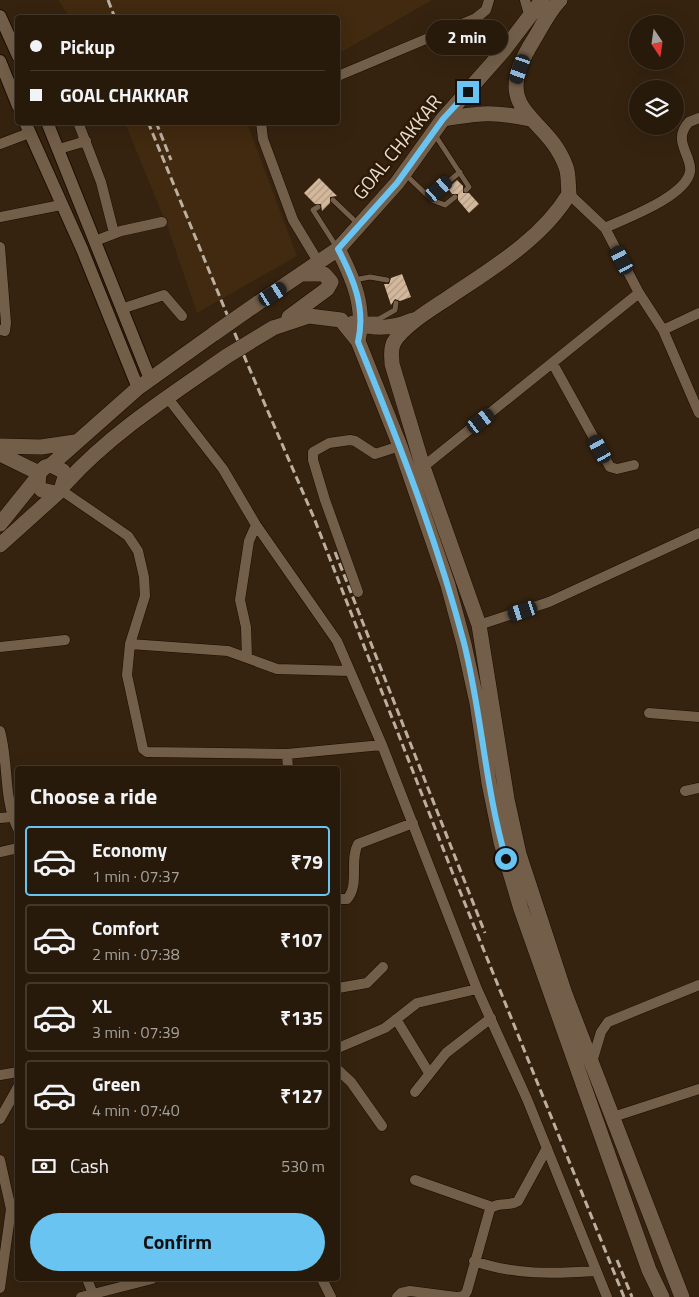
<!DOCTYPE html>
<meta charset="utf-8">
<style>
:root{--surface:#281a0b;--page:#342719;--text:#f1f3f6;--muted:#a5a19d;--line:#44382c;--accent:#69c4f1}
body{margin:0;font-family:"Titillium Web",sans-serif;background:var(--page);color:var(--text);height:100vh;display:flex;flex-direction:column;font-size:19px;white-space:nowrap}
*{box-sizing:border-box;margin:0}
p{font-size:16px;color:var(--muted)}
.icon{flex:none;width:28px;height:28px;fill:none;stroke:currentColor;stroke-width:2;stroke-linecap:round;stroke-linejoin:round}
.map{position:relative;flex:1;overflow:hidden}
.panel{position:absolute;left:15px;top:766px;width:325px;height:515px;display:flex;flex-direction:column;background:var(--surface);border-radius:5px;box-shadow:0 5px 20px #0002,0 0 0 1px var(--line)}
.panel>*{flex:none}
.hud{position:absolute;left:15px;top:15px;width:325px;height:110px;border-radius:5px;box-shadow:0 5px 20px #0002,0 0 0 1px var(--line);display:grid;align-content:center;height:110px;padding:0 15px;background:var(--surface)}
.needle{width:32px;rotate:167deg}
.buttons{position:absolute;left:629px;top:15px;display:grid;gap:10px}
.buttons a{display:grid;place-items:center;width:55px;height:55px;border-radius:50%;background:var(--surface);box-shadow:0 5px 20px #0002,0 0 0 1px var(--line);font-size:25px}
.end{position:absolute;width:22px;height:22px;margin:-11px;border:6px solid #69c4f1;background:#111;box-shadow:0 0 0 2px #111}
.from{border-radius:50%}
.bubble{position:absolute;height:35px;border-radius:18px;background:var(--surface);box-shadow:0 5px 20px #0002,0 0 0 1px var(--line);font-size:16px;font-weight:700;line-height:35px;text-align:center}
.car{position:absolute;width:15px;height:30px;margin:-15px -8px;border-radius:6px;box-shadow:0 0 4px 1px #0007;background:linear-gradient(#222 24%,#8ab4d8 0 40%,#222 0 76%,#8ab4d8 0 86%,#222 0)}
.hud b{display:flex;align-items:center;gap:18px;height:48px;font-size:19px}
.hud b+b{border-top:1px solid var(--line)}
.hud i{width:12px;height:12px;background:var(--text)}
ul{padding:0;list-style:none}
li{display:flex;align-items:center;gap:15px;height:70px;margin:0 10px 8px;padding:0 5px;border:2px solid var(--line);border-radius:5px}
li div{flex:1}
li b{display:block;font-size:19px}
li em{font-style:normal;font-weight:700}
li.on{border-color:var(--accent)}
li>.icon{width:45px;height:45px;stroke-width:1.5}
h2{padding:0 15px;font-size:22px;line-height:60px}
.pay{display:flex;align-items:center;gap:12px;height:55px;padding:0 15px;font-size:19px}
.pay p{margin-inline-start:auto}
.action{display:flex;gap:10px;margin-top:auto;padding:10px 15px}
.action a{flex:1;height:58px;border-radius:30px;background:var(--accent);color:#111;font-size:20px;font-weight:700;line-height:58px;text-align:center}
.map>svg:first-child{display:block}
</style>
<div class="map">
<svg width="699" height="1297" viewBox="0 0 699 1297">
<defs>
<pattern id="building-hatch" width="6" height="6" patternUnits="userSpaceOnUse" patternTransform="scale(1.25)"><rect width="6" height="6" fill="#d4b89c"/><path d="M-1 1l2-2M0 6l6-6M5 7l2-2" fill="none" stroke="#b09a84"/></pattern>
</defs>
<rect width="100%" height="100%" fill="#35230f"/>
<path fill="#412a0f" d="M 58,0 L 432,0 L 338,54 L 338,18 L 70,17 Z
M 125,123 L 247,123 L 297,256 L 197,313 L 168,228 Z"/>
<path fill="url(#building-hatch)" d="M 319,178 L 337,196 L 330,197 L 330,203 L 322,211 L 321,204 L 315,204 L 304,193 Z
M 457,180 L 463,186 L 463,193 L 469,193 L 479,204 L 469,213 L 458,200 L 458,194 L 452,194 L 448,188 Z
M 402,274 L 411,297 L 400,301 L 395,299 L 391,305 L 384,284 L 389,284 L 391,278 Z"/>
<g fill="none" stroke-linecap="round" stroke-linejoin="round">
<g stroke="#1c0c00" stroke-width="6">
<path id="service" d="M 435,135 L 469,187 L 466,190
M 405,174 L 432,200 L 445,205 L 455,197
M 430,197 L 460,172
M 333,200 L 358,224
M 318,207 L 313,210 L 336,246
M 354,280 L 370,277 L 387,280
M 364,319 L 379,319 L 395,310 L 396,303"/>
</g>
<g stroke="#1c0c00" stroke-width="11">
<path id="minor" d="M 525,0 L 530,18
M 338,76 L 476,18 L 486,10 L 489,0
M 78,122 L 101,182 L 114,233
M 261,122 L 263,139 L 293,220 L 319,263
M 0,144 L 29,133
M 59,149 L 86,141
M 569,194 L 605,228 L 639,293 L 663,330 L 699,413
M 0,217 L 61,205
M 605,228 C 626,218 685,197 690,172 C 693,156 671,141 689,122 L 699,118
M 95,241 L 121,231 L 162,222
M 0,247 L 6,323 L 5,331 L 0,330
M 121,309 L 164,295 L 182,316
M 663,330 L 699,313
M 553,364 L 610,467 L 617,469 L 634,465
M 167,397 L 223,469 L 256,525 L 337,641 L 382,745 L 477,989 L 527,1099 L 607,1297
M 423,467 L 639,293
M 61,490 L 128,536 L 138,551 L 144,577 L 145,596 L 130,644 L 127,675 L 143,749 L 147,752 L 287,754 L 288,769
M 358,592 L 325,500 L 313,460 L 313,452 L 329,443 L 350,440 L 355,441 L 375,454 L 400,446
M 479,625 L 549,602 L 699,533
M 130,644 L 228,651 L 277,669 L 350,671
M 0,647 L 65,640
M 247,657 L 246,627 L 240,600 L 249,541 L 256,525
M 649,713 L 699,717
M 0,731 C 9,763 3,799 18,829
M 287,754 L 382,745
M 685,791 L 699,788
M 0,818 L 12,817
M 0,852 L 18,848
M 338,899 L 347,899 C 360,885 349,860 358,844 L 413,823
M 338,988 L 367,983 L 383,967
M 396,1019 L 429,1073
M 338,1048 L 385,1028 L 417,1003 L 477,989
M 592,1062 L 601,1032 L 608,1022 L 699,985
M 338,1070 L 351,1082 L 382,1126
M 0,1075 L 18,1072
M 415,1092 L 446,1053 L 491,1018
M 613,1117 L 699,1089
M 0,1119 L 18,1087
M 0,1160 L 11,1209 L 0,1288
M 415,1180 L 492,1207
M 474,1261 C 514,1275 554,1274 595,1271
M 87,1279 L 93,1294
M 322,1279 L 331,1297
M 81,1297 L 152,1279
M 397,1297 L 401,1293 L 410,1291 L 456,1297
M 458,1297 L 464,1296 L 467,1291 L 490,1209 C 498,1201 509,1207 518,1201 L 547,1148"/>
</g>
<g stroke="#1c0c00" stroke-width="14">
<path id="tertiary" d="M 0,16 L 18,56
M 0,61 L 18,106
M 25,122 L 82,249 L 138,388
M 47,122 L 150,379"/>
</g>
<g stroke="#1c0c00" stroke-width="16">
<path id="secondary" d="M 560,0 C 549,11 541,28 533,41 C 487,114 547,113 566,167 C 569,175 568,186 569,194 C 542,239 491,269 448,298 C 433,308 403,326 394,342 C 390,349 392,356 392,364 L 423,467 L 479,625 L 507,799 L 519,854 L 565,994 L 682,1297
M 443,119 C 479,113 494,111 530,119
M 338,249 C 353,278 366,308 358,341
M 258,303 L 338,249 L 397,183 L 443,119 L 504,50 L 542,0
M 289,317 L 327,289 L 331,282 L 324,274 L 303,274
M 353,323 C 375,329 392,329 413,320
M 273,328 L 309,316 L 341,320 L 358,341 L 400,446 L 448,585 L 464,644 L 477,703 L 489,783 L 501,842 L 521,909 L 649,1270 L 662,1297
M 0,446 L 41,447 L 75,442
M 0,454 L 39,473
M 51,465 L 138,388 L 215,333
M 65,484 C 111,433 171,395 227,356
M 0,524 L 37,478
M 0,545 L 61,490 L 65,477 L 63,471 L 51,465 L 45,467 L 39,473 L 38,485 L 42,490 L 55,493"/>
</g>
<use href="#service" stroke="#735f49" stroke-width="5"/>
<use href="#minor" stroke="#735f49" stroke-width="10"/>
<use href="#tertiary" stroke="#735f49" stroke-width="12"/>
<use href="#secondary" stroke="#735f49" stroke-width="15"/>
<path stroke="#bcafa1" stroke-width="3" stroke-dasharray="8 4" stroke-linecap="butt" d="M 108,0 L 115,18
M 148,122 L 247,363 L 314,518 L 453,874 L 624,1297
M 156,122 L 171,160
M 335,552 L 485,933
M 617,1260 L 632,1297"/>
<g stroke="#1c0c00" stroke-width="16" stroke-linecap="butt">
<path id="secondary-bridge" d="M 215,333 L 258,303
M 227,356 L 273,328"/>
</g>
<use href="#secondary-bridge" stroke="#735f49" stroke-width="15"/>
</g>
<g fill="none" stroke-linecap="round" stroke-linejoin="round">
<path stroke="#69c4f1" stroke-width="6" d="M 468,92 L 443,119 L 397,183 L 338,249 C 353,278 366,307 358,342 C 398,440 437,540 464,643 C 482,714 485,788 506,859"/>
</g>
<g text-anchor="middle" stroke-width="5" stroke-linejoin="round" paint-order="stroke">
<g font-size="19" fill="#e8dcd0" stroke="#2b1906">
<text transform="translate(397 147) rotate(-51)" y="7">GOAL CHAKKAR</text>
</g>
</g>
</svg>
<div class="buttons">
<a><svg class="needle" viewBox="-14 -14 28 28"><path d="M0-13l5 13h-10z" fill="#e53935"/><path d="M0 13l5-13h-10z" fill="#a5a19d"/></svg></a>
<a><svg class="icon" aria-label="layers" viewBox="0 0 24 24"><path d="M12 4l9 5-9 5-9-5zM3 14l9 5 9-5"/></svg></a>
</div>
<i class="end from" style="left:506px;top:859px"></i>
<i class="end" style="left:468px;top:92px"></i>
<div class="bubble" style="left:426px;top:20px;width:82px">2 min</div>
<i class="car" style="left:520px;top:69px;rotate:199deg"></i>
<i class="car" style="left:439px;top:189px;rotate:49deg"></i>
<i class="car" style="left:622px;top:260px;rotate:332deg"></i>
<i class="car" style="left:273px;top:294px;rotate:57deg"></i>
<i class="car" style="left:481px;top:421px;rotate:52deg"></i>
<i class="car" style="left:600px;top:449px;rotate:331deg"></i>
<i class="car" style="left:523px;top:611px;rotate:252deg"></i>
<div class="hud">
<b><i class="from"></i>Pickup</b>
<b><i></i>GOAL CHAKKAR</b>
</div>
<section class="panel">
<h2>Choose a ride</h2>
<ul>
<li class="on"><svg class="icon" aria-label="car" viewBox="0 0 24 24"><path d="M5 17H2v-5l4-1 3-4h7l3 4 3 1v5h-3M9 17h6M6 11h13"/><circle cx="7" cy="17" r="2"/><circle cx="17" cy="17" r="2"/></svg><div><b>Economy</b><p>1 min · 07:37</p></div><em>₹79</em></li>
<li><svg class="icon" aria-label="car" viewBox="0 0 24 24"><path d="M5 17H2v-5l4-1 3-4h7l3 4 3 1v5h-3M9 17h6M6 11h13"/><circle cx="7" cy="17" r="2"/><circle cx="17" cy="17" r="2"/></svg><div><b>Comfort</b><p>2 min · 07:38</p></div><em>₹107</em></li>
<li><svg class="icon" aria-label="car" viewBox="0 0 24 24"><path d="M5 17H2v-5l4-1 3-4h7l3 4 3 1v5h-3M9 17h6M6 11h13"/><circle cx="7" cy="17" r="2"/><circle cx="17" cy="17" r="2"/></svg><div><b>XL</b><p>3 min · 07:39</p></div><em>₹135</em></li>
<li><svg class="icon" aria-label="car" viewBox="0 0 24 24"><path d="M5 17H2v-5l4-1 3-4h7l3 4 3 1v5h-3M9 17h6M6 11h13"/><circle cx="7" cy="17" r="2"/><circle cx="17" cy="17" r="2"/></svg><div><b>Green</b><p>4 min · 07:40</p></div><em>₹127</em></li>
</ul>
<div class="pay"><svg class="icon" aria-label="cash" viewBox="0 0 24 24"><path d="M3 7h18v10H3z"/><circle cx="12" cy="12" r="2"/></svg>Cash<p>530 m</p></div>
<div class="action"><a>Confirm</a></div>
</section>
</div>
